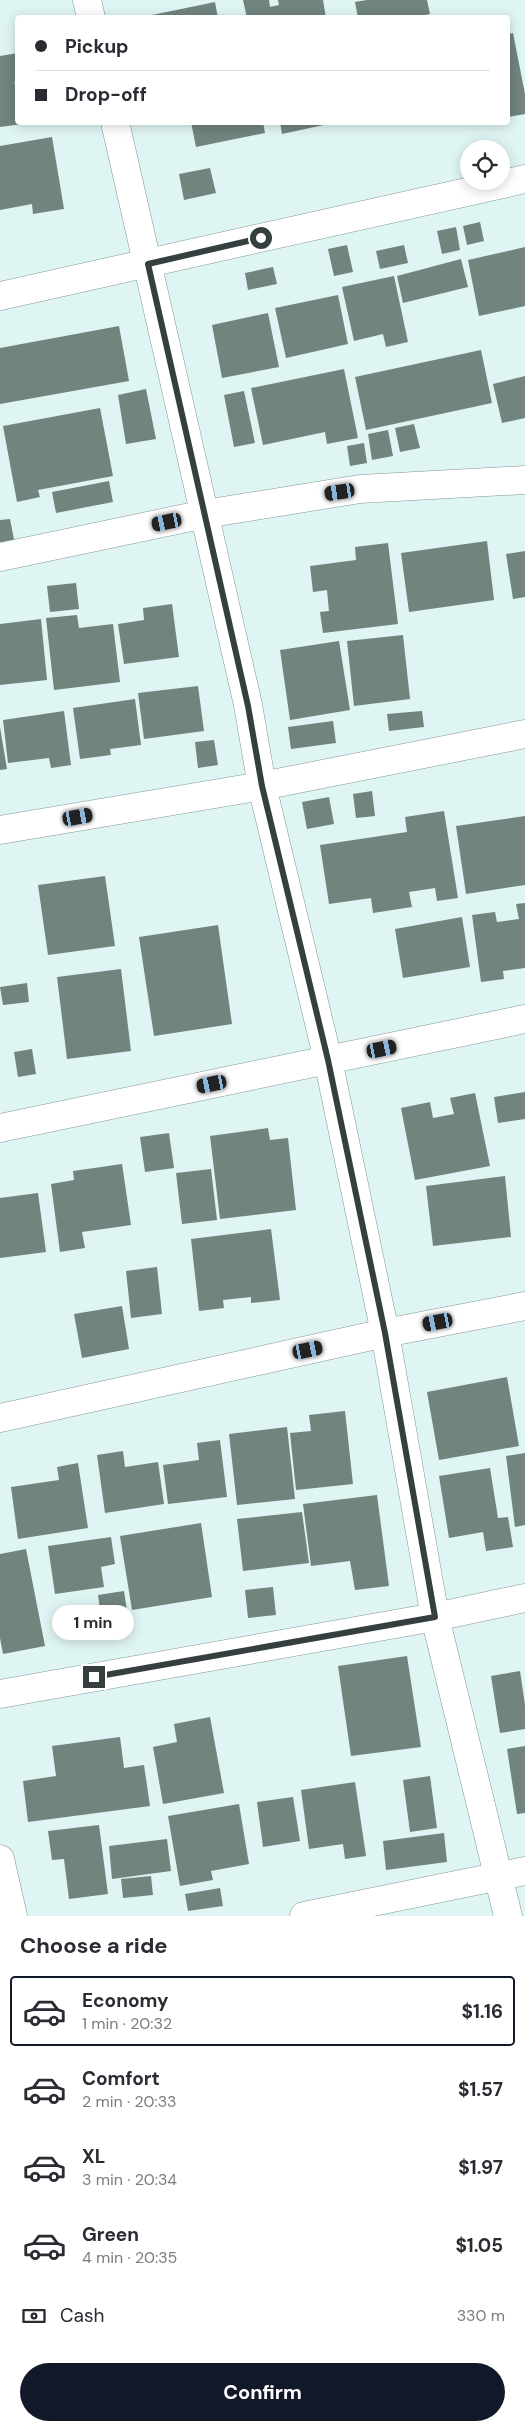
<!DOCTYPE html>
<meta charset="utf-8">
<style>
:root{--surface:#fff;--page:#f7f7f7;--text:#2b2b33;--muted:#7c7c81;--line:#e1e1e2;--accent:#111827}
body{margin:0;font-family:"DM Sans",sans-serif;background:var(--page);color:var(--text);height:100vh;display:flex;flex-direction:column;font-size:19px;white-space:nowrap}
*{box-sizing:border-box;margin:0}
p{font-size:16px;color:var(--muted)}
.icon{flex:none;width:28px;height:28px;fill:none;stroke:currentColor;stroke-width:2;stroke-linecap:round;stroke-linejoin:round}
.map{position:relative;height:1916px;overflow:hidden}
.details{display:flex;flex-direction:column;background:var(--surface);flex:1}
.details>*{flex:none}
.hud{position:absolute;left:15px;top:15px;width:495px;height:110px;border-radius:5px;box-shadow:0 2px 12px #0003;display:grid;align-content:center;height:110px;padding:0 20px;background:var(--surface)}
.buttons{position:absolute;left:460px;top:140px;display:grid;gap:10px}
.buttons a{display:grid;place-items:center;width:50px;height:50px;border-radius:50%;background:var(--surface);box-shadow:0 2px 12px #0003;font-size:25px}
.end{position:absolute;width:22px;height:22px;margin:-11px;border:6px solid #363f3f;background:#fff;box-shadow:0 0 0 2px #fff}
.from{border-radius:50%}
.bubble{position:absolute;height:35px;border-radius:18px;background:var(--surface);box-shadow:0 2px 12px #0003;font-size:16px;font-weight:700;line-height:35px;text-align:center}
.car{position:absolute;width:15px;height:30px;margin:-15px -8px;border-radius:6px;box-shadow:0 0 4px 1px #0007;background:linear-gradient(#222 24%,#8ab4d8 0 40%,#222 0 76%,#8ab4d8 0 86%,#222 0)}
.hud b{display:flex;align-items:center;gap:18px;height:48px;font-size:19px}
.hud b+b{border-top:1px solid var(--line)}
.hud i{width:12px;height:12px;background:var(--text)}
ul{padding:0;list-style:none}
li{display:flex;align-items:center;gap:15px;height:70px;margin:0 10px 8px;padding:0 10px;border:2px solid transparent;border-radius:5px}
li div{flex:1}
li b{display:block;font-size:19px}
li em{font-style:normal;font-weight:700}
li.on{border-color:var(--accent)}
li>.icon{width:45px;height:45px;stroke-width:1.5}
h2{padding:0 20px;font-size:22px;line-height:60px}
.pay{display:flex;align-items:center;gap:12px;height:55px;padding:0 20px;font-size:19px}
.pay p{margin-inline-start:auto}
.cta{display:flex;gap:10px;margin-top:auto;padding:10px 20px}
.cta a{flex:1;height:58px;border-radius:30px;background:var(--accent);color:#fff;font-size:20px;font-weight:700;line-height:58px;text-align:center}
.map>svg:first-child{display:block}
</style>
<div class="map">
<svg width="525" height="1916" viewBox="0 0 525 1916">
<rect width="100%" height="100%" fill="#dff5f4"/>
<path fill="#71847e" d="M 243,0 L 269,0 L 270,7 L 279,5 L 278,0 L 323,0 L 326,18 L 247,18 Z
M 367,0 L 427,0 L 430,14 L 410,18 L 358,18 L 355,2 Z
M 215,2 L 218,18 L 152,18 L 152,15 Z
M 513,33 L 525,94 L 525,114 L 508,117 L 508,34 Z
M 18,53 L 18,81 L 14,82 L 18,94 L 18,122 L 22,124 L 0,127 L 0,56 Z
M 191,122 L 263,122 L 265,133 L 196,147 Z
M 280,122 L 333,122 L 333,123 L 282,134 Z
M 52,137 L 64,209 L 33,214 L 32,204 L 0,210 L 0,146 Z
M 210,168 L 216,193 L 184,200 L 179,174 Z
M 480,222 L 484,241 L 467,245 L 463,226 Z
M 456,227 L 460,250 L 442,254 L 437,231 Z
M 347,245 L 353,272 L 334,276 L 328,249 Z
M 404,245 L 408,263 L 380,269 L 376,251 Z
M 525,247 L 525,306 L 479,316 L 468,260 Z
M 461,259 L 468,287 L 403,303 L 397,276 Z
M 273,267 L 277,284 L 248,290 L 245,273 Z
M 394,276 L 408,342 L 386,347 L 383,334 L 354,341 L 342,287 Z
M 338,295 L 348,344 L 286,358 L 275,308 Z
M 268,313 L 279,367 L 222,378 L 212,325 Z
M 119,326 L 129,381 L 0,404 L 0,348 Z
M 481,350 L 492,403 L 366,430 L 355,377 Z
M 344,369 L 358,438 L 327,444 L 325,432 L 263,445 L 251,388 Z
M 525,376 L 525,418 L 502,423 L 493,384 Z
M 146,389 L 156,439 L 126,444 L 118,395 Z
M 244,391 L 255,443 L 234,447 L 224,395 Z
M 100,408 L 113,476 L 38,490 L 40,497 L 17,502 L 3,426 Z
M 414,424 L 420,448 L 400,452 L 395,428 Z
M 388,430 L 393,456 L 372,460 L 368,434 Z
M 364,443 L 367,463 L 350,466 L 347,446 Z
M 109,481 L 113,502 L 56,513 L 52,492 Z
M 10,519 L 16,550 L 0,553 L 0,520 Z
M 487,541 L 494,600 L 409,612 L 401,553 Z
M 388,543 L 398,624 L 323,633 L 320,612 L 329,611 L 327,590 L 313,592 L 310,566 L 356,560 L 355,547 Z
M 525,551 L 525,597 L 513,599 L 506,554 Z
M 76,583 L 79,609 L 50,612 L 47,586 Z
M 172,604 L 179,657 L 124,664 L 118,624 L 144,620 L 143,608 Z
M 77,615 L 79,628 L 113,624 L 120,682 L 54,690 L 46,618 Z
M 41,619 L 47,680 L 0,685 L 0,624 Z
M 403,635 L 410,699 L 354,706 L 347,641 Z
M 339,641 L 350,710 L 290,720 L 280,650 Z
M 198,686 L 204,731 L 144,739 L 138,693 Z
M 135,699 L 141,745 L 110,749 L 111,755 L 80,759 L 73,708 Z
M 64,711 L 71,765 L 51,768 L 49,758 L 8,763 L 3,720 Z
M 422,711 L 424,727 L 389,731 L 387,714 Z
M 333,721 L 336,743 L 291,749 L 288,727 Z
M 0,727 L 7,769 L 0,770 Z
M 214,740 L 218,765 L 198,768 L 195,742 Z
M 372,791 L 375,816 L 356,818 L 353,794 Z
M 329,797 L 334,824 L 307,829 L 302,802 Z
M 444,811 L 458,898 L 437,901 L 435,888 L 409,892 L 412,907 L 373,913 L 371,898 L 329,904 L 320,845 L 407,832 L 405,817 Z
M 525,816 L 525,885 L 466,894 L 456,826 Z
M 105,876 L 115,946 L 48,955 L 38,885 Z
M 525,903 L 525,968 L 503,971 L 504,979 L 481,982 L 472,915 L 495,912 L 497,922 L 519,919 L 516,904 Z
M 462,917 L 470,967 L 403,978 L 395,929 Z
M 218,925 L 232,1024 L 154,1036 L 139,937 Z
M 121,969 L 131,1051 L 67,1059 L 57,977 Z
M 27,983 L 29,1002 L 3,1005 L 0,987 Z
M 32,1049 L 36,1074 L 18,1077 L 14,1052 Z
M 525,1092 L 525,1119 L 498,1123 L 494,1097 Z
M 475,1093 L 490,1166 L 415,1180 L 401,1108 L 430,1102 L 433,1118 L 454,1114 L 450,1098 Z
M 268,1128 L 270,1140 L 288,1138 L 296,1210 L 220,1219 L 210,1136 Z
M 169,1133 L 174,1168 L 145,1172 L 140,1137 Z
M 122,1164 L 131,1225 L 82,1232 L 85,1248 L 60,1252 L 51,1184 L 74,1180 L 73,1171 Z
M 211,1169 L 217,1220 L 182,1224 L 176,1173 Z
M 505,1176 L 511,1237 L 433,1246 L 426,1186 Z
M 38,1193 L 46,1252 L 0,1258 L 0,1198 Z
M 271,1229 L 280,1300 L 251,1303 L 251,1297 L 223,1300 L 224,1308 L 199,1311 L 191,1239 Z
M 157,1267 L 162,1314 L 131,1318 L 126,1271 Z
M 122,1306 L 129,1349 L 82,1358 L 74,1314 Z
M 507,1377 L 519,1446 L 439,1460 L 427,1392 Z
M 345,1411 L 353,1484 L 296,1490 L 290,1433 L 311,1431 L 309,1415 Z
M 287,1427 L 295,1499 L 237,1505 L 229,1434 Z
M 220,1440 L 227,1497 L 168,1504 L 163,1465 L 199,1460 L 197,1443 Z
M 123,1451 L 125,1467 L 158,1462 L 164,1504 L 105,1513 L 97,1455 Z
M 525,1453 L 525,1525 L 515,1527 L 506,1456 Z
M 78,1463 L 88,1528 L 18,1539 L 11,1487 L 59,1480 L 57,1467 Z
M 490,1468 L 498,1518 L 508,1517 L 513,1547 L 486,1551 L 483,1532 L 449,1538 L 439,1476 Z
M 377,1495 L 389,1586 L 355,1590 L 350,1561 L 311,1566 L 303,1504 Z
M 302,1512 L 309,1563 L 243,1571 L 237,1519 Z
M 201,1523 L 212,1597 L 132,1610 L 120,1536 Z
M 111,1537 L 115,1564 L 101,1567 L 104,1587 L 55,1594 L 48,1546 Z
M 26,1549 L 45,1646 L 3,1654 L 0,1638 L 0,1554 Z
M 273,1587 L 276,1615 L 248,1618 L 245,1590 Z
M 124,1591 L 130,1630 L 103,1633 L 98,1595 Z
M 407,1656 L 421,1747 L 351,1756 L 338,1666 Z
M 520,1671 L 525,1705 L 525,1729 L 500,1733 L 491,1676 Z
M 210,1717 L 224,1793 L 163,1804 L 153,1747 L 177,1742 L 174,1724 Z
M 120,1737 L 124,1768 L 144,1765 L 150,1806 L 28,1822 L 23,1781 L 56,1776 L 52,1746 Z
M 525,1746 L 525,1813 L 517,1814 L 507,1749 Z
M 430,1776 L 437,1828 L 410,1832 L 403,1780 Z
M 355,1782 L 366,1856 L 345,1859 L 343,1844 L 309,1849 L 301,1790 Z
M 293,1797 L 300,1841 L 263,1847 L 257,1802 Z
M 239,1804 L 249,1864 L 211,1871 L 213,1880 L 180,1886 L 168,1816 Z
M 99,1825 L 108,1894 L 69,1899 L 64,1859 L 52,1860 L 48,1831 Z
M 444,1833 L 447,1862 L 386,1870 L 383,1841 Z
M 167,1839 L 171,1871 L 112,1879 L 109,1846 Z
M 151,1876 L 153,1895 L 123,1898 L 121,1879 Z
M 220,1888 L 223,1906 L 188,1911 L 185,1894 Z"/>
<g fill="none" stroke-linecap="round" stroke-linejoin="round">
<g stroke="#829797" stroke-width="29">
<path id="minor" d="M 87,0 L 91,18
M 115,122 L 248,705 L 262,786 L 328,1060 L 385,1333 L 435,1617 L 508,1916
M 0,296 L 525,179
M 0,557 L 205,514 L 360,489 L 525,480
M 0,830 L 262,786 L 525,734
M 0,1128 L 525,1019
M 0,1418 L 385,1333 L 525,1306
M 0,1694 L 435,1617 L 525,1598
M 0,1859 L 13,1916
M 304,1916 L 525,1871"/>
</g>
<use href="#minor" stroke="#fff" stroke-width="28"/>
</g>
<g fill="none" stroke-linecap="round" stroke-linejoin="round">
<path stroke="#363f3f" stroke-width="6" d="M 94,1677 L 435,1617 L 385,1333 L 328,1060 L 262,786 L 248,706 L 148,264 L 261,238"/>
</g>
</svg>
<div class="buttons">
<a><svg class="icon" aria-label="locate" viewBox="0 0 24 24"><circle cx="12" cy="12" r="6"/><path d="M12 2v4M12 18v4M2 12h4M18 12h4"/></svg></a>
</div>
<i class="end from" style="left:261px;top:238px"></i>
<i class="end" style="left:94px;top:1677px"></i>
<div class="bubble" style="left:52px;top:1605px;width:82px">1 min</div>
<i class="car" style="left:340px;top:492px;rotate:261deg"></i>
<i class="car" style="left:167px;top:522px;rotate:258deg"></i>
<i class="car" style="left:78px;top:817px;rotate:80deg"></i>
<i class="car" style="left:382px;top:1049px;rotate:78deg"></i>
<i class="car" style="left:212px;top:1084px;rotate:258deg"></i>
<i class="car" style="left:438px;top:1322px;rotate:259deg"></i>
<i class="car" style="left:308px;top:1350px;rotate:78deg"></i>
<div class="hud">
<b><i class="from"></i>Pickup</b>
<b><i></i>Drop-off</b>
</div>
</div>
<section class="details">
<h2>Choose a ride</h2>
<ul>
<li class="on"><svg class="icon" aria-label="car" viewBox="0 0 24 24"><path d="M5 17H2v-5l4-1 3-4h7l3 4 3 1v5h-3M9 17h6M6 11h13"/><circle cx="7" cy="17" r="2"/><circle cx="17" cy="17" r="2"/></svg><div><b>Economy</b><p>1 min · 20:32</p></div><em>$1.16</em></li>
<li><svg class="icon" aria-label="car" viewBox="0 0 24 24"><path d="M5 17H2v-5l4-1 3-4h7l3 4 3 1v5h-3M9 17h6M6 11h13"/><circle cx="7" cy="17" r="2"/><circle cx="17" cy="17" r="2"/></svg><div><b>Comfort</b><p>2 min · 20:33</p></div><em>$1.57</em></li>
<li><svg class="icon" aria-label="car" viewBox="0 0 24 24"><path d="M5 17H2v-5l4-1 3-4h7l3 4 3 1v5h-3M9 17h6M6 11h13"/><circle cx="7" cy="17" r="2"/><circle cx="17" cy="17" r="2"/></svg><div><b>XL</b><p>3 min · 20:34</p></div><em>$1.97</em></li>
<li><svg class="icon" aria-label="car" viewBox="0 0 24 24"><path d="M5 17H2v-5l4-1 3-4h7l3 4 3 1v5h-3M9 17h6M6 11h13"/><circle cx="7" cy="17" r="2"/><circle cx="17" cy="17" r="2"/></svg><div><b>Green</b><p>4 min · 20:35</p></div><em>$1.05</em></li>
</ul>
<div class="pay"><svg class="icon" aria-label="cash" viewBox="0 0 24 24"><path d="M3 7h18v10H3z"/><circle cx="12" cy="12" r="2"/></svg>Cash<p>330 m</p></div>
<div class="cta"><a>Confirm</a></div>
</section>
